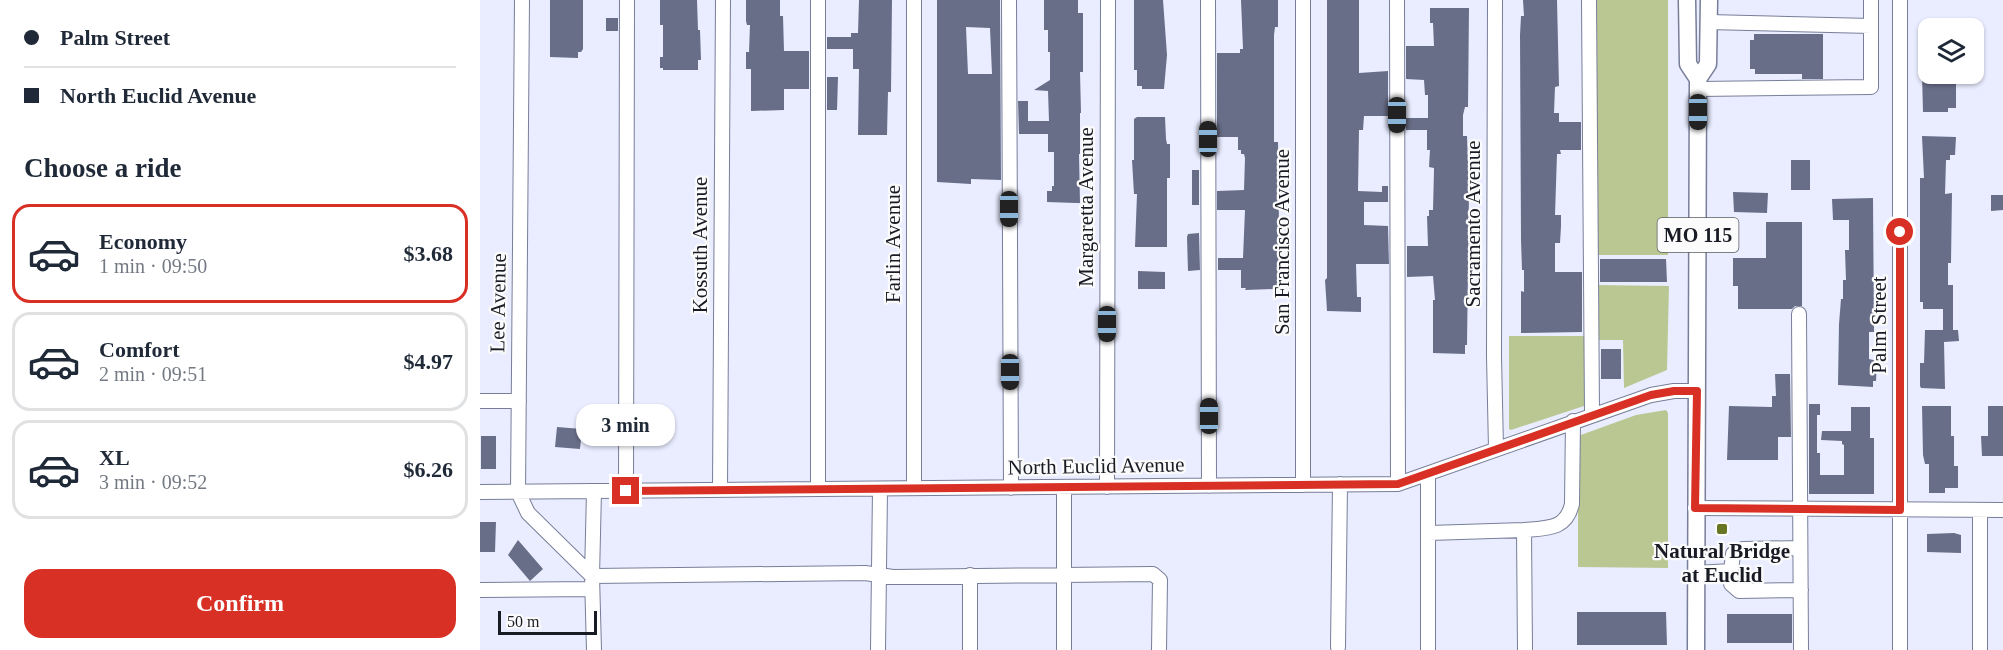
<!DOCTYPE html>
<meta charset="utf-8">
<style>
:root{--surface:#fff;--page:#f6f6f7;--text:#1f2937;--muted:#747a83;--line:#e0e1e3;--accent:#d93025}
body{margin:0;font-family:Georgia,serif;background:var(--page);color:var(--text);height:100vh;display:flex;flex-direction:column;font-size:22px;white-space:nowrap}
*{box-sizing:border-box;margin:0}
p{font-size:20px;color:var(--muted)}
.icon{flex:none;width:33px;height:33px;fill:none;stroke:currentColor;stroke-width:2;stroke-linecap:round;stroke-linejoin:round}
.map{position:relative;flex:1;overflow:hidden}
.details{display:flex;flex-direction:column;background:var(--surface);width:480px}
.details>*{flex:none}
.hud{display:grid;align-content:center;height:132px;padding:0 24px;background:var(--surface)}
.controls{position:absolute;left:1438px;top:18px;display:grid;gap:12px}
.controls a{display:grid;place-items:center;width:66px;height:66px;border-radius:12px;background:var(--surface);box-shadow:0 2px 4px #0004;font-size:30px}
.scale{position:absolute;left:18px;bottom:15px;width:99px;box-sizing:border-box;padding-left:6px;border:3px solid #181a24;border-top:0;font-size:16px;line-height:21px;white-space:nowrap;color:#181a24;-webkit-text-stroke:4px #fbfbfb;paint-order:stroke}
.end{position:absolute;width:27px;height:27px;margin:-14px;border:8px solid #d93025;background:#fff;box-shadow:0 0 0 3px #fff}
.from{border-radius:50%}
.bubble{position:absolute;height:42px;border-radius:18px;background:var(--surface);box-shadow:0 2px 4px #0004;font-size:20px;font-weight:600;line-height:42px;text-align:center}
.car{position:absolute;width:18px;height:36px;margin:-18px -9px;border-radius:8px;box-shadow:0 0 4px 2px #0007;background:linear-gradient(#222 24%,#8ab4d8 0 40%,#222 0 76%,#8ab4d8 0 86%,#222 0)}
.hud b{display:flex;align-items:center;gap:21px;height:57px;font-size:22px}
.hud b+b{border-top:2px solid var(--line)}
.hud i{width:15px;height:15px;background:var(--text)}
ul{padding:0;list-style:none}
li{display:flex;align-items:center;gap:18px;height:99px;margin:0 12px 9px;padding:0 12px;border:3px solid var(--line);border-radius:18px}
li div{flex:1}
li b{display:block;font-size:22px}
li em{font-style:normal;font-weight:600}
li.selected{border-color:var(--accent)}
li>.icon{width:54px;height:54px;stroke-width:1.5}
h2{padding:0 24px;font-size:27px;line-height:72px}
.button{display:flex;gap:12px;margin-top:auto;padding:12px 24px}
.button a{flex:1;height:69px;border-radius:18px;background:var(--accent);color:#fff;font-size:24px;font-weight:600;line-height:69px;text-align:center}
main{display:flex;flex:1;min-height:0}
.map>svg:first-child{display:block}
</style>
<main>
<section class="details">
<div class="hud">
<b><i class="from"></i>Palm Street</b>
<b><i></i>North Euclid Avenue</b>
</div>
<h2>Choose a ride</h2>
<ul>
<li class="selected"><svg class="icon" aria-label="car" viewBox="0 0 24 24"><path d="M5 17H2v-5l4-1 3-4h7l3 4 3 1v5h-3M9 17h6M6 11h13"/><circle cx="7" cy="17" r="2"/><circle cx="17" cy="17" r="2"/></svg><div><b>Economy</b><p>1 min · 09:50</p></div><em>$3.68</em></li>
<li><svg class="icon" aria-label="car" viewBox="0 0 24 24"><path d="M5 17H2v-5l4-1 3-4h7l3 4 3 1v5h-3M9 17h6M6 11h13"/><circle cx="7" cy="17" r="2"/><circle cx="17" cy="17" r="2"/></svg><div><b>Comfort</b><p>2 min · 09:51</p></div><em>$4.97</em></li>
<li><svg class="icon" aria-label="car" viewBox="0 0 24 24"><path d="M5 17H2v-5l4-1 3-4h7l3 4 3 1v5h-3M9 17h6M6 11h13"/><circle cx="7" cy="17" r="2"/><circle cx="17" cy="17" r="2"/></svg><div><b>XL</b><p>3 min · 09:52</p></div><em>$6.26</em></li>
</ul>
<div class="button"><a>Confirm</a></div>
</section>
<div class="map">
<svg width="1523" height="650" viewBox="0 0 1523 650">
<rect width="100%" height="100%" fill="#e9edff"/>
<path fill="#bac793" d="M 1115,0 L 1188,0 L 1188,255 L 1115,255 Z
M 1116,285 L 1189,286 L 1187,370 L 1144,388 L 1143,340 L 1116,340 Z
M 1029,336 L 1106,336 L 1107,405 L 1031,430 L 1029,429 Z
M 1186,410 L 1188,413 L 1188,568 L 1098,567 L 1098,436 L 1156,415 Z"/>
<path fill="#696e88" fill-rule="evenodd" d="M 70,0 L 103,0 L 103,49 L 101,52 L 98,52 L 98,58 L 70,57 Z
M 180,0 L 217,0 L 218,30 L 220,30 L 221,60 L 218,60 L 218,70 L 183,70 L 183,68 L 180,68 L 180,57 L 183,57 L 183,25 L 180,25 Z
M 266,0 L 300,0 L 300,16 L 303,16 L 304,51 L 329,51 L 329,89 L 304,89 L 304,110 L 271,111 L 271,69 L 266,69 L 266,52 L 269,52 L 270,25 L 267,25 L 266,21 Z
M 379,0 L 412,0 L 411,92 L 408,92 L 407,135 L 378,135 L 379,69 L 373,69 L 373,49 L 347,49 L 347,37 L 371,37 L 371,33 L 378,33 Z
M 457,0 L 520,0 L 521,180 L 491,179 L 491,184 L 457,182 ZM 486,27 L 510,28 L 512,74 L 488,74 Z
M 564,0 L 598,0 L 598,13 L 603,13 L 603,72 L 600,72 L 601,113 L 600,113 L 600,154 L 599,154 L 600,203 L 596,203 L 567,202 L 567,191 L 572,191 L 572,186 L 574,186 L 574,152 L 568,152 L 568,134 L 539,134 L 538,101 L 548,101 L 548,121 L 569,121 L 568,91 L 554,90 L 570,80 L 570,52 L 568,52 L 568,30 L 564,30 Z
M 654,0 L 683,0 L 687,55 L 684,89 L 662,89 L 662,86 L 657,86 L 657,70 L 654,70 Z
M 761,0 L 798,0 L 798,27 L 795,27 L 794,35 L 794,142 L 798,142 L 799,229 L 798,288 L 794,289 L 765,290 L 766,288 L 761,288 L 761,270 L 738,270 L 738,258 L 763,258 L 765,210 L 737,210 L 737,191 L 764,190 L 765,158 L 764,154 L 761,154 L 761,150 L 758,150 L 758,137 L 737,137 L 737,53 L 760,53 L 760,49 L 763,49 Z
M 847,0 L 879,0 L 879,73 L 908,71 L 908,116 L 884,116 L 883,130 L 879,130 L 878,191 L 902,192 L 902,186 L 908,186 L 908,202 L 884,202 L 884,225 L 908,226 L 909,264 L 876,264 L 877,297 L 881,297 L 881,312 L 847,311 L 845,280 L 847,278 Z
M 1043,0 L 1077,0 L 1079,86 L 1075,87 L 1074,113 L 1079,113 L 1079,122 L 1101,122 L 1101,150 L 1080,150 L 1081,154 L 1077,154 L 1075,215 L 1081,215 L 1081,226 L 1080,243 L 1075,243 L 1075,272 L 1102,272 L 1102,332 L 1041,333 L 1041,291 L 1044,292 L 1044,270 L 1042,270 L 1041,240 L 1040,35 L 1041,16 L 1044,16 Z
M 950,8 L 989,8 L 988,107 L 985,107 L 983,115 L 983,136 L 987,136 L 989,191 L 987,345 L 985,345 L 985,354 L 953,353 L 953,300 L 955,300 L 953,276 L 927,277 L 927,246 L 948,246 L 947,216 L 949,216 L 949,210 L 953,210 L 954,170 L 954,168 L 949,167 L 950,150 L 947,150 L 947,130 L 926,130 L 926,118 L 948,118 L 948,95 L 945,95 L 944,80 L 926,79 L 926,46 L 954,46 L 953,23 L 950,23 Z
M 126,18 L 138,18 L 138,31 L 126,31 Z
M 1274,34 L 1343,34 L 1343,79 L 1322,79 L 1322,74 L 1275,74 L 1275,69 L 1270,69 L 1270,40 L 1274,40 Z
M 1442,75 L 1476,76 L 1476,108 L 1468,108 L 1468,112 L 1443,112 Z
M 347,77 L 358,77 L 357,110 L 347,110 Z
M 657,117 L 685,117 L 686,139 L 687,144 L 690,144 L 690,178 L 687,178 L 687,247 L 655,247 L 657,194 L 654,194 L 652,160 L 654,160 L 654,119 Z
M 1442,136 L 1476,137 L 1475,155 L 1470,155 L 1470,160 L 1466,160 L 1465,194 L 1472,193 L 1471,263 L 1468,263 L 1468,285 L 1473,285 L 1473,330 L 1478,330 L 1479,341 L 1464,342 L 1465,389 L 1441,388 L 1440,386 L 1440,363 L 1444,363 L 1445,330 L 1463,330 L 1463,309 L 1443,309 L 1443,302 L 1440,302 L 1440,178 L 1444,178 Z
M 1311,160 L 1330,160 L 1330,190 L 1311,190 Z
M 712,170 L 719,170 L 719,205 L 712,205 Z
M 1253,192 L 1288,193 L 1287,213 L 1254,212 Z
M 1511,195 L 1523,195 L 1523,210 L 1511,211 Z
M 1393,198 L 1394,332 L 1389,332 L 1389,359 L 1397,361 L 1396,381 L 1393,381 L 1393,387 L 1358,385 L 1359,324 L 1361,299 L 1363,299 L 1363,280 L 1366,280 L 1365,250 L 1369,250 L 1369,220 L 1353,220 L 1352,199 Z
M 1286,222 L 1322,222 L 1322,306 L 1315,306 L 1312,309 L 1258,309 L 1258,286 L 1253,286 L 1253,258 L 1286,258 Z
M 719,233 L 720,270 L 708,271 L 707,237 L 708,234 Z
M 1120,259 L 1186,259 L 1187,282 L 1120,282 Z
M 658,271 L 685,272 L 685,289 L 658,289 Z
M 1121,349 L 1141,349 L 1141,379 L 1121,379 Z
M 1295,374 L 1310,374 L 1311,437 L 1298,437 L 1298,460 L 1247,460 L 1249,406 L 1292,407 L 1292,396 L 1296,396 Z
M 1329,404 L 1340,404 L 1340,415 L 1337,415 L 1337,453 L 1340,453 L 1340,475 L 1364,475 L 1364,445 L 1362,444 L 1362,441 L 1341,440 L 1342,431 L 1371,431 L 1371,407 L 1390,407 L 1390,438 L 1394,438 L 1394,494 L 1329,494 Z
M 1442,406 L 1471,406 L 1471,436 L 1474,436 L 1474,466 L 1478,466 L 1478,488 L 1465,488 L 1465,493 L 1449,493 L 1449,464 L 1445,464 L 1443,455 Z
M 1508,406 L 1523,406 L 1523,456 L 1502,456 L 1501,436 L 1508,436 Z
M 77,427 L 102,429 L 100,449 L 75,447 Z
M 1,436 L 16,436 L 16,469 L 1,469 Z
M 0,522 L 16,522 L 15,552 L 0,552 Z
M 1474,533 L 1481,535 L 1481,553 L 1447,552 L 1447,534 Z
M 38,540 L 63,569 L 50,581 L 28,555 Z
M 1097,612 L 1186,612 L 1187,645 L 1097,645 Z
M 1247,614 L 1312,614 L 1312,643 L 1247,643 Z"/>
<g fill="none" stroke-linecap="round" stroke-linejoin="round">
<g stroke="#787e98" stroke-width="16">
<path id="minor" d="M 42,0 L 38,492 L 48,513 L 112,576
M 338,0 L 338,489
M 529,0 L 531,488
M 728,0 L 729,486
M 917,0 L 918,484
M 1015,0 L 1014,356 L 1016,449
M 1109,0 L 1112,414
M 1420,0 L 1420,650
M 1228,22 L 1391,26
M 1218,89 L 1391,87 L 1391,0
M 1319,314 L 1321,650
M 0,401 L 39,401
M 823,485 L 823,0
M 584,487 L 584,650
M 627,487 L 628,0
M 434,488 L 434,0
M 240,490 L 243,0
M 146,491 L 147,0
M 0,492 L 918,484 L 1171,395 L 1194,391 L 1217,391
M 1215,508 L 1523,510
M 1500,510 L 1500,650
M 949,533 L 1044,530
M 1251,571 L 1253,554 L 1263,549 L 1320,548
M 1216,573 L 1251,571 L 1251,584 L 1259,591 L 1321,590
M 490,575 L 490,650
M 112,576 L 385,573 L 413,577 L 673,574 L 680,580 L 679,650
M 0,590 L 112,589
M 858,647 L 860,484
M 114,650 L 112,576 L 114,491
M 398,650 L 400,489
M 948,650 L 948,474
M 1045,650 L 1044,530 C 1067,528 1086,530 1092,504 L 1093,421"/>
</g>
<g stroke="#787e98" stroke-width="19">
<path id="major" d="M 1207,0 L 1208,64 L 1218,79
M 1216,650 L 1218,79 L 1228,64 L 1229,0"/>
</g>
<use href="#minor" stroke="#fff" stroke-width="14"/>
<use href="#major" stroke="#fff" stroke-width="16"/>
</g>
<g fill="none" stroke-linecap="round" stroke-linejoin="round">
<path stroke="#d93025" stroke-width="8" d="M 146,491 L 918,484 L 1171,395 L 1194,391 L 1217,391 L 1215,508 L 1420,510 L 1420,232"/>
</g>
<rect fill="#667623" stroke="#fbfbfb" stroke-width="2" x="1236" y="523" width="12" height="12" rx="3"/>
<g text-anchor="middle" stroke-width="4.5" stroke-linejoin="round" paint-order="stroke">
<rect fill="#fbfbfb" stroke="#5c5e64" stroke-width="1.5" x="1177.5" y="218" width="81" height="34" rx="4.5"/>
<g font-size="20" font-weight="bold" fill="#181a24">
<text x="1218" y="242">MO 115</text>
</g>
<g font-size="21" fill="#181a24" stroke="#fbfbfb">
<text transform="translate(606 207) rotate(-90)" y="7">Margaretta Avenue</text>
<text transform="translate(993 224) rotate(-90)" y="7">Sacramento Avenue</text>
<text transform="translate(802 242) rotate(-90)" y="7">San Francisco Avenue</text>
<text transform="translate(413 244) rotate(-90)" y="7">Farlin Avenue</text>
<text transform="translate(220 245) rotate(-90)" y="7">Kossuth Avenue</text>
<text transform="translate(18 303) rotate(-89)" y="7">Lee Avenue</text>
<text transform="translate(1399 325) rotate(-90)" y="7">Palm Street</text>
<text transform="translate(616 466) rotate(-1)" y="7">North Euclid Avenue</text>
</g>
<g font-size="21" font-weight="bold" fill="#181a24" stroke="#fbfbfb">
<text x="1242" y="558">Natural Bridge<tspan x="1242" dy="24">at Euclid</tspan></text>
</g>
</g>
</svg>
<div class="controls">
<a><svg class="icon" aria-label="layers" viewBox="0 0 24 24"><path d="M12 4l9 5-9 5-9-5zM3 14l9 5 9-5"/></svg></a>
</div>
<div class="scale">50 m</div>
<i class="end from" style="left:1420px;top:232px"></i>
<i class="end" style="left:146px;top:491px"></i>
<div class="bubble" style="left:96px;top:404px;width:99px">3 min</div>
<i class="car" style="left:1218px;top:112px;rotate:180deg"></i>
<i class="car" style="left:917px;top:115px;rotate:180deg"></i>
<i class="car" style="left:728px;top:139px;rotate:0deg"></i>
<i class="car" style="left:529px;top:209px;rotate:180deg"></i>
<i class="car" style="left:627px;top:324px;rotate:180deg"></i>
<i class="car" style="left:530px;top:372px;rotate:180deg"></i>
<i class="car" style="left:729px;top:416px;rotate:0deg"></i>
</div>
</main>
